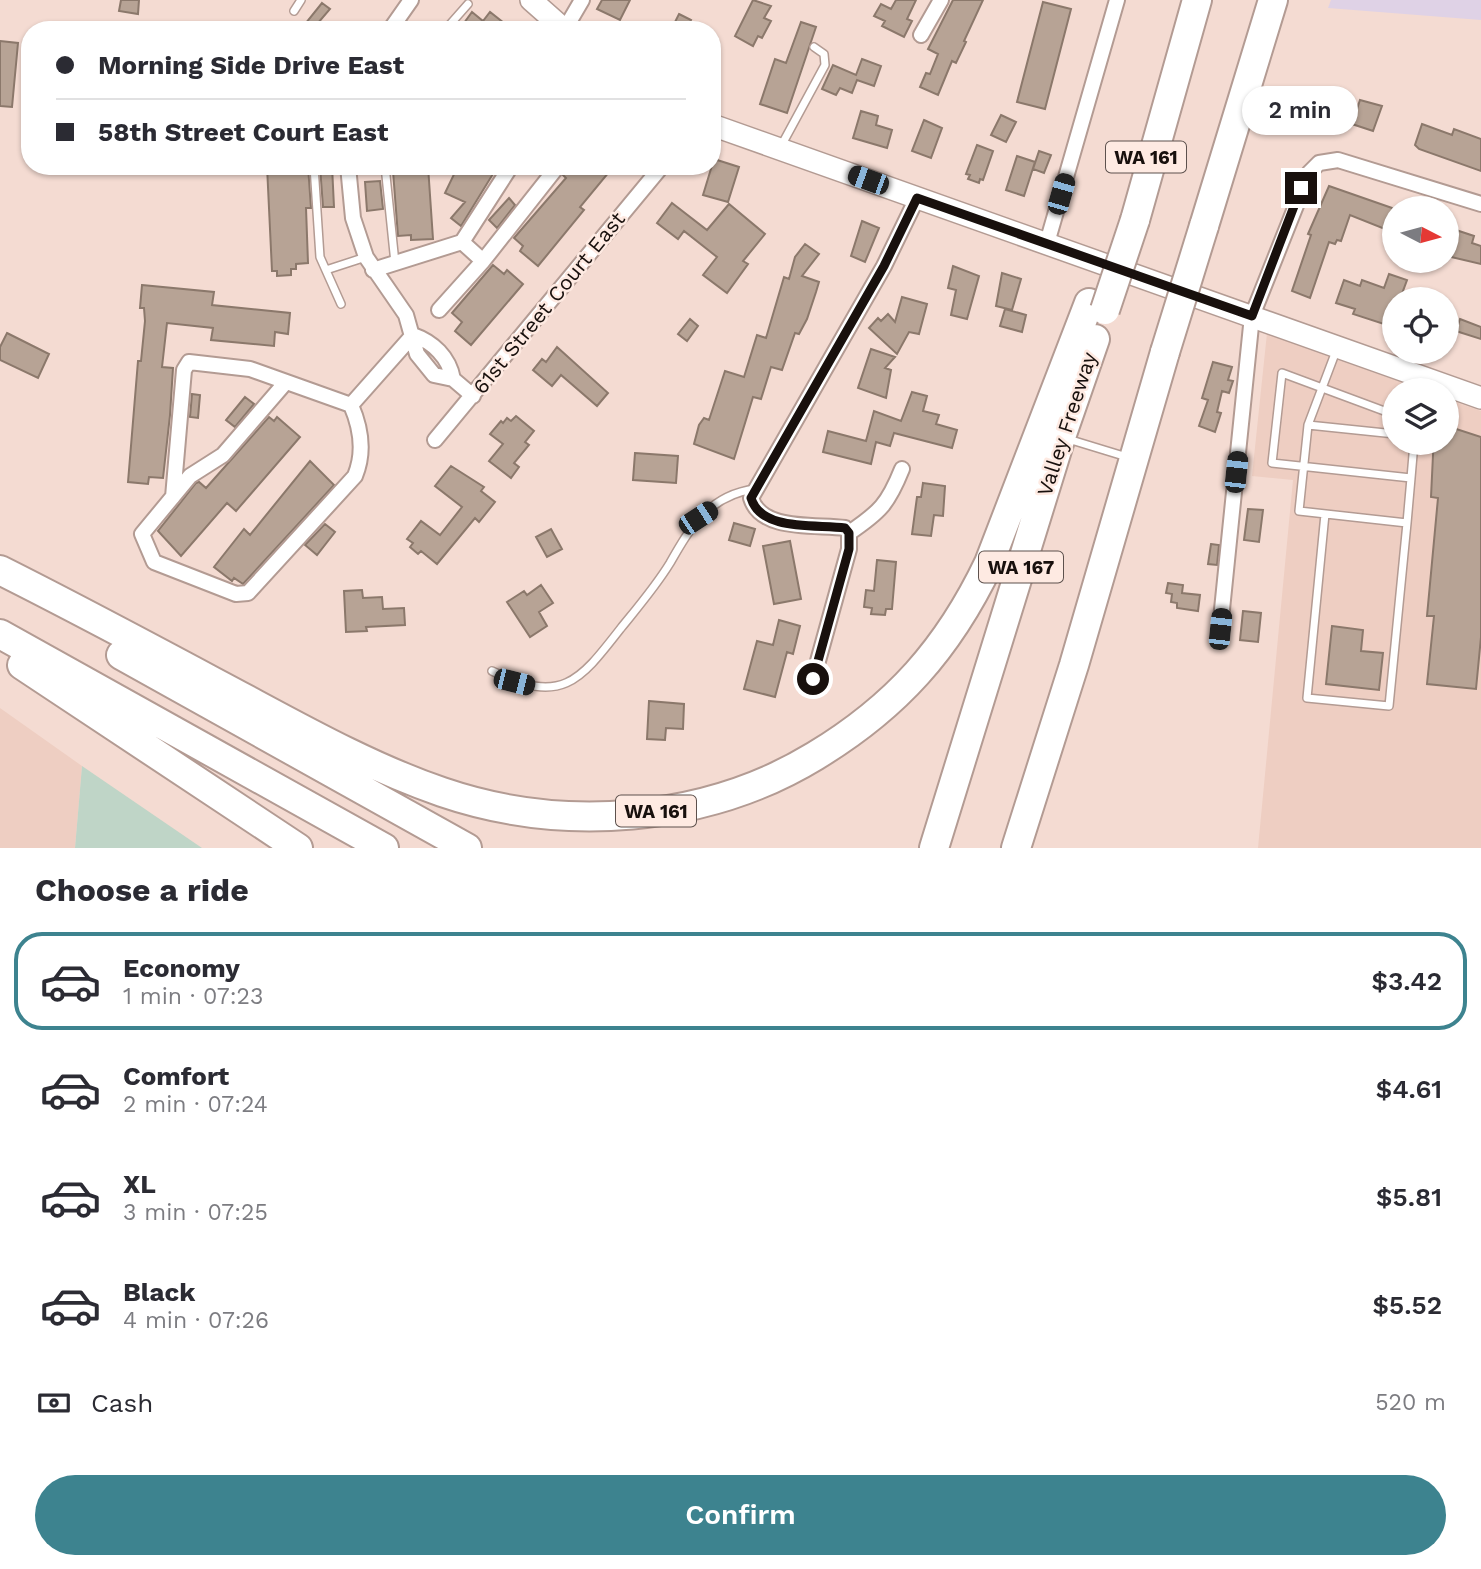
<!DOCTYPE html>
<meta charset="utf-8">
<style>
:root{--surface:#fff;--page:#f2f2f3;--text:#2b2b33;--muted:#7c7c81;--line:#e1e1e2;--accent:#3d838f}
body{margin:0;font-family:"Work Sans",sans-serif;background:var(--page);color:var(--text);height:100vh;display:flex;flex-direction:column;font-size:26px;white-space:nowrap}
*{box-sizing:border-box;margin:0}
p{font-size:23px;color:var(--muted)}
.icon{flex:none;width:38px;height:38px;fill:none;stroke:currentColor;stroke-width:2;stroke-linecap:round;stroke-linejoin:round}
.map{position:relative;height:848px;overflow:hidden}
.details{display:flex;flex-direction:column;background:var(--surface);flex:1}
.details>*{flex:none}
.guide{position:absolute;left:21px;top:21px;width:700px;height:154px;border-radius:28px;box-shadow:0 2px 5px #0004;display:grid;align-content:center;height:154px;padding:0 35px;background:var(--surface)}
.needle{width:46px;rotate:96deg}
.buttons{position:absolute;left:1382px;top:196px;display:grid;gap:14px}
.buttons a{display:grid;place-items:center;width:77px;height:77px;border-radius:50%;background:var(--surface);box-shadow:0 2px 5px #0004;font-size:35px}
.end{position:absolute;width:32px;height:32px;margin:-16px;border:9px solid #18100d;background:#fff;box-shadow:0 0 0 4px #fff}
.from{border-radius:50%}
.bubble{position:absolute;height:49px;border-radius:24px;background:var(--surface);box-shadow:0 2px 5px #0004;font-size:23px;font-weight:600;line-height:49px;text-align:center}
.car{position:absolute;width:21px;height:42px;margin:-21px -10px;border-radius:9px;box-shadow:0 0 5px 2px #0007;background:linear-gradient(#222 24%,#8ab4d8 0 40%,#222 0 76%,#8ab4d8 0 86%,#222 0)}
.guide b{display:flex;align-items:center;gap:24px;height:66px;font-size:26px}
.guide b+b{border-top:2px solid var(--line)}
.guide i{width:18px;height:18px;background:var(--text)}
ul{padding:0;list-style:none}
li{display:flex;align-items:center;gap:21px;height:98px;margin:0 14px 10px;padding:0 21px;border:4px solid transparent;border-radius:28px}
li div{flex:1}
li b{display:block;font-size:26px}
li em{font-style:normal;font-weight:600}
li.selected{border-color:var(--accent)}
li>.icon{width:63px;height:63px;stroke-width:1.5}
h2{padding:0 35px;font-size:32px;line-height:84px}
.pay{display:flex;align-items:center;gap:18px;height:77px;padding:0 35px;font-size:26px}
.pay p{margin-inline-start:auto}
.button{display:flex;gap:14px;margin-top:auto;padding:14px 35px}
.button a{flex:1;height:80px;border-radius:42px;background:var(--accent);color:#fff;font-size:28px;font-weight:600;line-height:80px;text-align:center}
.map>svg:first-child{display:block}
</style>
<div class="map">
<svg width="1481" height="848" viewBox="0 0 1481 848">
<rect width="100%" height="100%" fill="#f4dbd2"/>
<path fill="#dfd2e6" d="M 1331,0 L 1481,0 L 1481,20 L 1328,8 Z"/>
<path fill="#eecec2" d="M 1267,333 L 1423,390 L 1395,390 L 1395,443 L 1447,443 L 1447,399 L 1481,411 L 1481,848 L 1258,848 L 1293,480 L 1252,476 Z
M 0,708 L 82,766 L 75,848 L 0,848 Z"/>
<path fill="#bfd5c7" d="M 82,766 L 202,848 L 75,848 Z"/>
<path fill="#b7a395" stroke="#8b786b" stroke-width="2" d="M 121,0 L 139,0 L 138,14 L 119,11 Z
M 602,0 L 630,0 L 620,20 L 597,9 Z
M 753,0 L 771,6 L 764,18 L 771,21 L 762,38 L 758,36 L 753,46 L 735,36 Z
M 896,0 L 916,0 L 907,19 L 912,21 L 904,37 L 882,26 L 885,21 L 874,16 L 881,4 L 891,9 Z
M 953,0 L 983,0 L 964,41 L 966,42 L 956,63 L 952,61 L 938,95 L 920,87 L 926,73 L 930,74 L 938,54 L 928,49 Z
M 1043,2 L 1071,9 L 1045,109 L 1017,102 Z
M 322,3 L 330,9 L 312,30 L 305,24 Z
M 472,12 L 483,21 L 490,12 L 513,30 L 459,30 Z
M 679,14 L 691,20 L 686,30 L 671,30 Z
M 801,22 L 816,27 L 787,113 L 760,104 L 775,59 L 786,63 Z
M 0,41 L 18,43 L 12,107 L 0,106 Z
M 862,59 L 881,66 L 874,86 L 857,80 L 852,93 L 840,88 L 836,95 L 822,89 L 833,65 L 856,75 Z
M 1360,100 L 1382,106 L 1373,131 L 1352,124 Z
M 861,111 L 878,116 L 876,125 L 892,130 L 887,148 L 853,138 Z
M 1001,115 L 1016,122 L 1006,142 L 991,135 Z
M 924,120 L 942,128 L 931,158 L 912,151 Z
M 1422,124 L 1452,135 L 1454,129 L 1481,139 L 1481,171 L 1419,149 L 1415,145 Z
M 977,145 L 993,151 L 983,180 L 980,179 L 979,183 L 968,179 L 970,175 L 966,174 Z
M 1039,151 L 1051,155 L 1044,173 L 1033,169 Z
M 1017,156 L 1035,162 L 1024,196 L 1006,190 Z
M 714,159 L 739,167 L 728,202 L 703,195 Z
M 267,166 L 308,166 L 311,208 L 306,208 L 308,263 L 296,264 L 296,269 L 291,269 L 291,275 L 277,276 L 277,271 L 272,271 Z
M 320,166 L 332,166 L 334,207 L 323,207 Z
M 428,166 L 433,239 L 411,240 L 411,235 L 398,236 L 393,171 L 406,170 L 406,167 Z
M 458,166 L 490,166 L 496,169 L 461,226 L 451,218 L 465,202 L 445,193 Z
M 569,166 L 614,166 L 580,207 L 584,210 L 538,266 L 520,251 L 523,246 L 514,238 L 566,178 L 563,175 Z
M 380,181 L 383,209 L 367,211 L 365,182 Z
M 1329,186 L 1395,209 L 1395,233 L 1350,215 L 1341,241 L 1337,240 L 1335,244 L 1329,242 L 1310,298 L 1292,291 L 1311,235 L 1308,234 Z
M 509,198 L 515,205 L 497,228 L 489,220 Z
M 672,203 L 707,230 L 729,204 L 765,234 L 743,261 L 748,264 L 727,293 L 703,275 L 717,257 L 684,231 L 678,239 L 657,223 Z
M 862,221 L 879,228 L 865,262 L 851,256 Z
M 1456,230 L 1474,236 L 1472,243 L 1481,246 L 1481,264 L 1447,256 Z
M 805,244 L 819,254 L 802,276 L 819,282 L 816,292 L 807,319 L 799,334 L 795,333 L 782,370 L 771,367 L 761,399 L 753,397 L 734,459 L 694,444 L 699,425 L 704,418 L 709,420 L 725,371 L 744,377 L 757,335 L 766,338 L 784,277 L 789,279 L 795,257 Z
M 493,265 L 504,274 L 507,270 L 523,284 L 471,345 L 455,331 L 462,322 L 452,313 Z
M 953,266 L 979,276 L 967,319 L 951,315 L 956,290 L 948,288 Z
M 1002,273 L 1021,279 L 1012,310 L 996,306 Z
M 1389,274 L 1407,280 L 1400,299 L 1395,299 L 1390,326 L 1353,314 L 1355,309 L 1336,303 L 1344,280 L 1360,286 L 1362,280 L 1384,288 Z
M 142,285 L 214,292 L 212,305 L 290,313 L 288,334 L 275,332 L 274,346 L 211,340 L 213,328 L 167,323 L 162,367 L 173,368 L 170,415 L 163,478 L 149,477 L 148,484 L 128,482 L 138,361 L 141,361 L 145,321 L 144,308 L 140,308 Z
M 902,297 L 927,304 L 919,334 L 909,332 L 897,354 L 869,328 L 878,318 L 881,321 L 888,314 L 895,322 Z
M 1005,309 L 1026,315 L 1022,332 L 1000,326 Z
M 690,319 L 698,326 L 687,341 L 678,334 Z
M 1460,319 L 1481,327 L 1481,339 L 1456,331 Z
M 7,333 L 49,354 L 38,378 L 0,360 L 0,347 Z
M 557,347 L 608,393 L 597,406 L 561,375 L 552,386 L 533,370 L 542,359 L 546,362 Z
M 871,349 L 895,357 L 885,368 L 891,370 L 886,398 L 858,388 Z
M 1213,362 L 1232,367 L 1228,380 L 1233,381 L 1229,393 L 1222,391 L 1217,412 L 1221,413 L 1215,432 L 1199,426 L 1208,400 L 1202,398 Z
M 912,392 L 927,396 L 923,411 L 939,415 L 936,424 L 957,430 L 952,448 L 894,433 L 890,446 L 876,442 L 871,464 L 823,452 L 828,431 L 866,441 L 874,411 L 901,421 Z
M 192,394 L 200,395 L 198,418 L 190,417 Z
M 245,397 L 254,404 L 235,427 L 226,420 Z
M 516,416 L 534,431 L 525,442 L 529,445 L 514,463 L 519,467 L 511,478 L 489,461 L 503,444 L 490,434 L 501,421 L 503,423 L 507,418 L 511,421 Z
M 269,417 L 274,421 L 277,417 L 300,437 L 236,511 L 227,503 L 181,556 L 158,531 L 196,483 L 199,482 L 206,488 Z
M 1447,426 L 1481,437 L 1481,637 L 1476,689 L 1427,684 L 1434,616 L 1427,616 L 1438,498 L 1431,497 L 1433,455 L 1434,443 L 1447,443 Z
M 635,453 L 678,456 L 676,483 L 633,480 Z
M 310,461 L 334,485 L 243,584 L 234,578 L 232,581 L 214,567 L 244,529 L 250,535 Z
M 451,466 L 484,487 L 481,491 L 495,502 L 479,522 L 475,518 L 437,564 L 421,551 L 418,554 L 410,547 L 413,543 L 407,539 L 421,521 L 440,535 L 462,507 L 435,486 Z
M 923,483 L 945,486 L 943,516 L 934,515 L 931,536 L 912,534 L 917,497 L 921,497 Z
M 1248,509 L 1263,510 L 1259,542 L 1244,540 Z
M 734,523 L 755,529 L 750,546 L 729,540 Z
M 325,524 L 335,532 L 317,555 L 305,545 Z
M 551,529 L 562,549 L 547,557 L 536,537 Z
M 790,541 L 801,599 L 774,604 L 763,546 Z
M 1211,544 L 1219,545 L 1217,565 L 1208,564 Z
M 877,560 L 896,562 L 892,609 L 886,609 L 885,615 L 871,614 L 872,608 L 864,607 L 866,590 L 874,591 Z
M 1168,583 L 1183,585 L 1182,593 L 1200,595 L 1198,611 L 1177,608 L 1177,603 L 1171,602 L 1172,594 L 1166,593 Z
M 541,585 L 553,603 L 539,612 L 547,626 L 530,637 L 507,602 L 524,591 L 527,595 Z
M 362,590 L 363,598 L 382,597 L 383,609 L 404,608 L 405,625 L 366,627 L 367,631 L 346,632 L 344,591 Z
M 1243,611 L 1261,613 L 1258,642 L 1240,640 Z
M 779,620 L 800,626 L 793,654 L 787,652 L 775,697 L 744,689 L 757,641 L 773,645 Z
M 1332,626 L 1363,630 L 1361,651 L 1383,653 L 1379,690 L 1326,684 Z
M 649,701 L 684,704 L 683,729 L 666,728 L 665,740 L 647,739 Z"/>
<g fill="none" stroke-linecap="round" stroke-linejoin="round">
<g stroke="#b39b93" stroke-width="10">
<path id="lane" d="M 294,11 L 301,0
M 445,30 L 468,4
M 780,148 L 825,65 L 824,54 L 814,47
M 314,166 L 320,257 L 341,304
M 385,166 L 395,263
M 326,270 L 366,257
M 1336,351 L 1308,425 L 1299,511 L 1407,523 L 1411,478
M 1395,415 L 1282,373 L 1272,463 L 1411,478 L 1414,443
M 1308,425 L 1395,434
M 1068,439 L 1127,457
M 1325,514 L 1307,698 L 1389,706 L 1407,523
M 492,671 C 562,705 579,682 621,628 C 638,607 656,586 670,563 C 690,528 709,495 755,489"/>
</g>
<g stroke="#b39b93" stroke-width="18">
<path id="street" d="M 565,29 L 582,0
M 390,30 L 411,0
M 921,35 L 941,0
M 348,166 L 353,218 L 366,257 L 406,315 L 417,354 L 434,375 L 453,379 L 473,396
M 1047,243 L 1117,0
M 483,261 L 558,166
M 373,270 L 462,242 L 511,166
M 439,310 L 483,261 L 462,242
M 413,335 C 433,342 449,357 453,379
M 286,382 L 223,455 L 190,476 L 142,534 L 154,562 L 236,594 L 248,593 L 355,476 C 365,452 361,428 351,405 L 413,335
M 435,440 L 662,166
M 173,497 L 184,370 L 189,362 L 250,369 L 351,405
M 849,533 C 880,512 888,504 902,469
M 1220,629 L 1252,316 L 1309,173 L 1319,163 L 1338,160 L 1481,204
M 813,679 L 849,549 L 849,533 L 845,528 C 817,524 761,532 751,498 L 884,266 L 917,198"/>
</g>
<g stroke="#b39b93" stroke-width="24">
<path id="secondary" d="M 531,0 L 565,30
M 712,125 L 1481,398"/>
</g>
<g stroke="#b39b93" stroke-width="32">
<path id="highway" d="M 1135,220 L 1197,0
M 1204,226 L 1273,0
M 0,570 C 72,606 143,644 214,682 C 288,721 363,765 442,792 C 562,833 705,823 815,756 C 896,707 948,649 989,563 L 1089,303
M 0,634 L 384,848
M 121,655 L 467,848
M 22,665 L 298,848
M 934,848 L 1061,437 L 1095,339
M 1016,848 L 1074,665 L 1165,352"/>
</g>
<use href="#lane" stroke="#fff" stroke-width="7"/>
<use href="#street" stroke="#fff" stroke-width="14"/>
<use href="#secondary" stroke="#fff" stroke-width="21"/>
<use href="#highway" stroke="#fff" stroke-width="28"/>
<g stroke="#b39b93" stroke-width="32" stroke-linecap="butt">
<path id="highway-bridge" d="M 1105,310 L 1135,220
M 1165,352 L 1204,226"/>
</g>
<use href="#highway-bridge" stroke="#fff" stroke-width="28"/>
</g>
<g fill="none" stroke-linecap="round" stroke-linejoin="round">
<path stroke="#18100d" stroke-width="9" d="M 813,679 L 849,549 L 849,533 L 845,528 C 817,524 761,532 751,498 L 884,266 L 917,198 L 1252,316 L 1301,188"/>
</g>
<g text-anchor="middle" stroke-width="5" stroke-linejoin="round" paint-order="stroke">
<g fill="#feeae2" stroke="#5d514d" stroke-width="2">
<rect x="1106" y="141.5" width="80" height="31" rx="5"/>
<rect x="979" y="551.5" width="84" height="31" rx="5"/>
<rect x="616" y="795.5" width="80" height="31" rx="5"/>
</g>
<g font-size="19" font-weight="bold" fill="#18100d">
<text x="1146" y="164">WA 161</text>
<text x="1021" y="574">WA 167</text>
<text x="656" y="818">WA 161</text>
</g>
<g font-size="21" fill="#18100d" stroke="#feeae2">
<text transform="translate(549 303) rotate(-51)" y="7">61st Street Court East</text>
<text transform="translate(1067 424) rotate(-72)" y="7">Valley Freeway</text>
</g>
</g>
</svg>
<div class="buttons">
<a><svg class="needle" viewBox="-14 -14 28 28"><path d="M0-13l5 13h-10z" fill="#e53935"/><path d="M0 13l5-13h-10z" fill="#7c7c81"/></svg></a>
<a><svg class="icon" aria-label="locate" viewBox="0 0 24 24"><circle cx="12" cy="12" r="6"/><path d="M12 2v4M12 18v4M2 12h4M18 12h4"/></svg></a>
<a><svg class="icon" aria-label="layers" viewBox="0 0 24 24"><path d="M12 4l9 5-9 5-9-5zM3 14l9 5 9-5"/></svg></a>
</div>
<i class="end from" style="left:813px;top:679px"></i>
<i class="end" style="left:1301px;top:188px"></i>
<div class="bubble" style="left:1242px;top:86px;width:116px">2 min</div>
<i class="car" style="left:868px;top:180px;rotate:290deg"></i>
<i class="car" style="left:1061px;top:194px;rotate:16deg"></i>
<i class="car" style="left:1236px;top:472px;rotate:6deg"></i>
<i class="car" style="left:698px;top:518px;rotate:57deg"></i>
<i class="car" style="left:1220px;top:629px;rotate:6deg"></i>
<i class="car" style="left:514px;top:682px;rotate:104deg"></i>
<div class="guide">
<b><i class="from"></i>Morning Side Drive East</b>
<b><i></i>58th Street Court East</b>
</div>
</div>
<section class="details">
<h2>Choose a ride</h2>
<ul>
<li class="selected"><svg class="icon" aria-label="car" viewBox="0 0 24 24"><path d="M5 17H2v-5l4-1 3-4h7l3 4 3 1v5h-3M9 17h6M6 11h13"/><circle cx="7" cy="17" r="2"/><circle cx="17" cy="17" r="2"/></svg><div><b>Economy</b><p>1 min · 07:23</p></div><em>$3.42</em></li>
<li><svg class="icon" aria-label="car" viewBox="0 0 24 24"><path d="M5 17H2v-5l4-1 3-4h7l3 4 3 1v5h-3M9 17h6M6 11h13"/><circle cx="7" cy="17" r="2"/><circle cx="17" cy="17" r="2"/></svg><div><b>Comfort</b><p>2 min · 07:24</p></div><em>$4.61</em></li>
<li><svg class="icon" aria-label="car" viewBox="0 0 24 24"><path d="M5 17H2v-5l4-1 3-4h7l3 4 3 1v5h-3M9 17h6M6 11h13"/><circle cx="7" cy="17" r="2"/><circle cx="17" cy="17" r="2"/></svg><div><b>XL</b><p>3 min · 07:25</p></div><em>$5.81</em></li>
<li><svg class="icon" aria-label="car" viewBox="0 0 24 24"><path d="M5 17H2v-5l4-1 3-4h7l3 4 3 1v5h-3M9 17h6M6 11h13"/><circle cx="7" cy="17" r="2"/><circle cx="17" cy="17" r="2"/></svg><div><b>Black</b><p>4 min · 07:26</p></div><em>$5.52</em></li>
</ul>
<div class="pay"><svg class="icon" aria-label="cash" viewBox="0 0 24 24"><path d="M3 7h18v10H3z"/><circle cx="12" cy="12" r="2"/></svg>Cash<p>520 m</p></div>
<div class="button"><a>Confirm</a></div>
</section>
